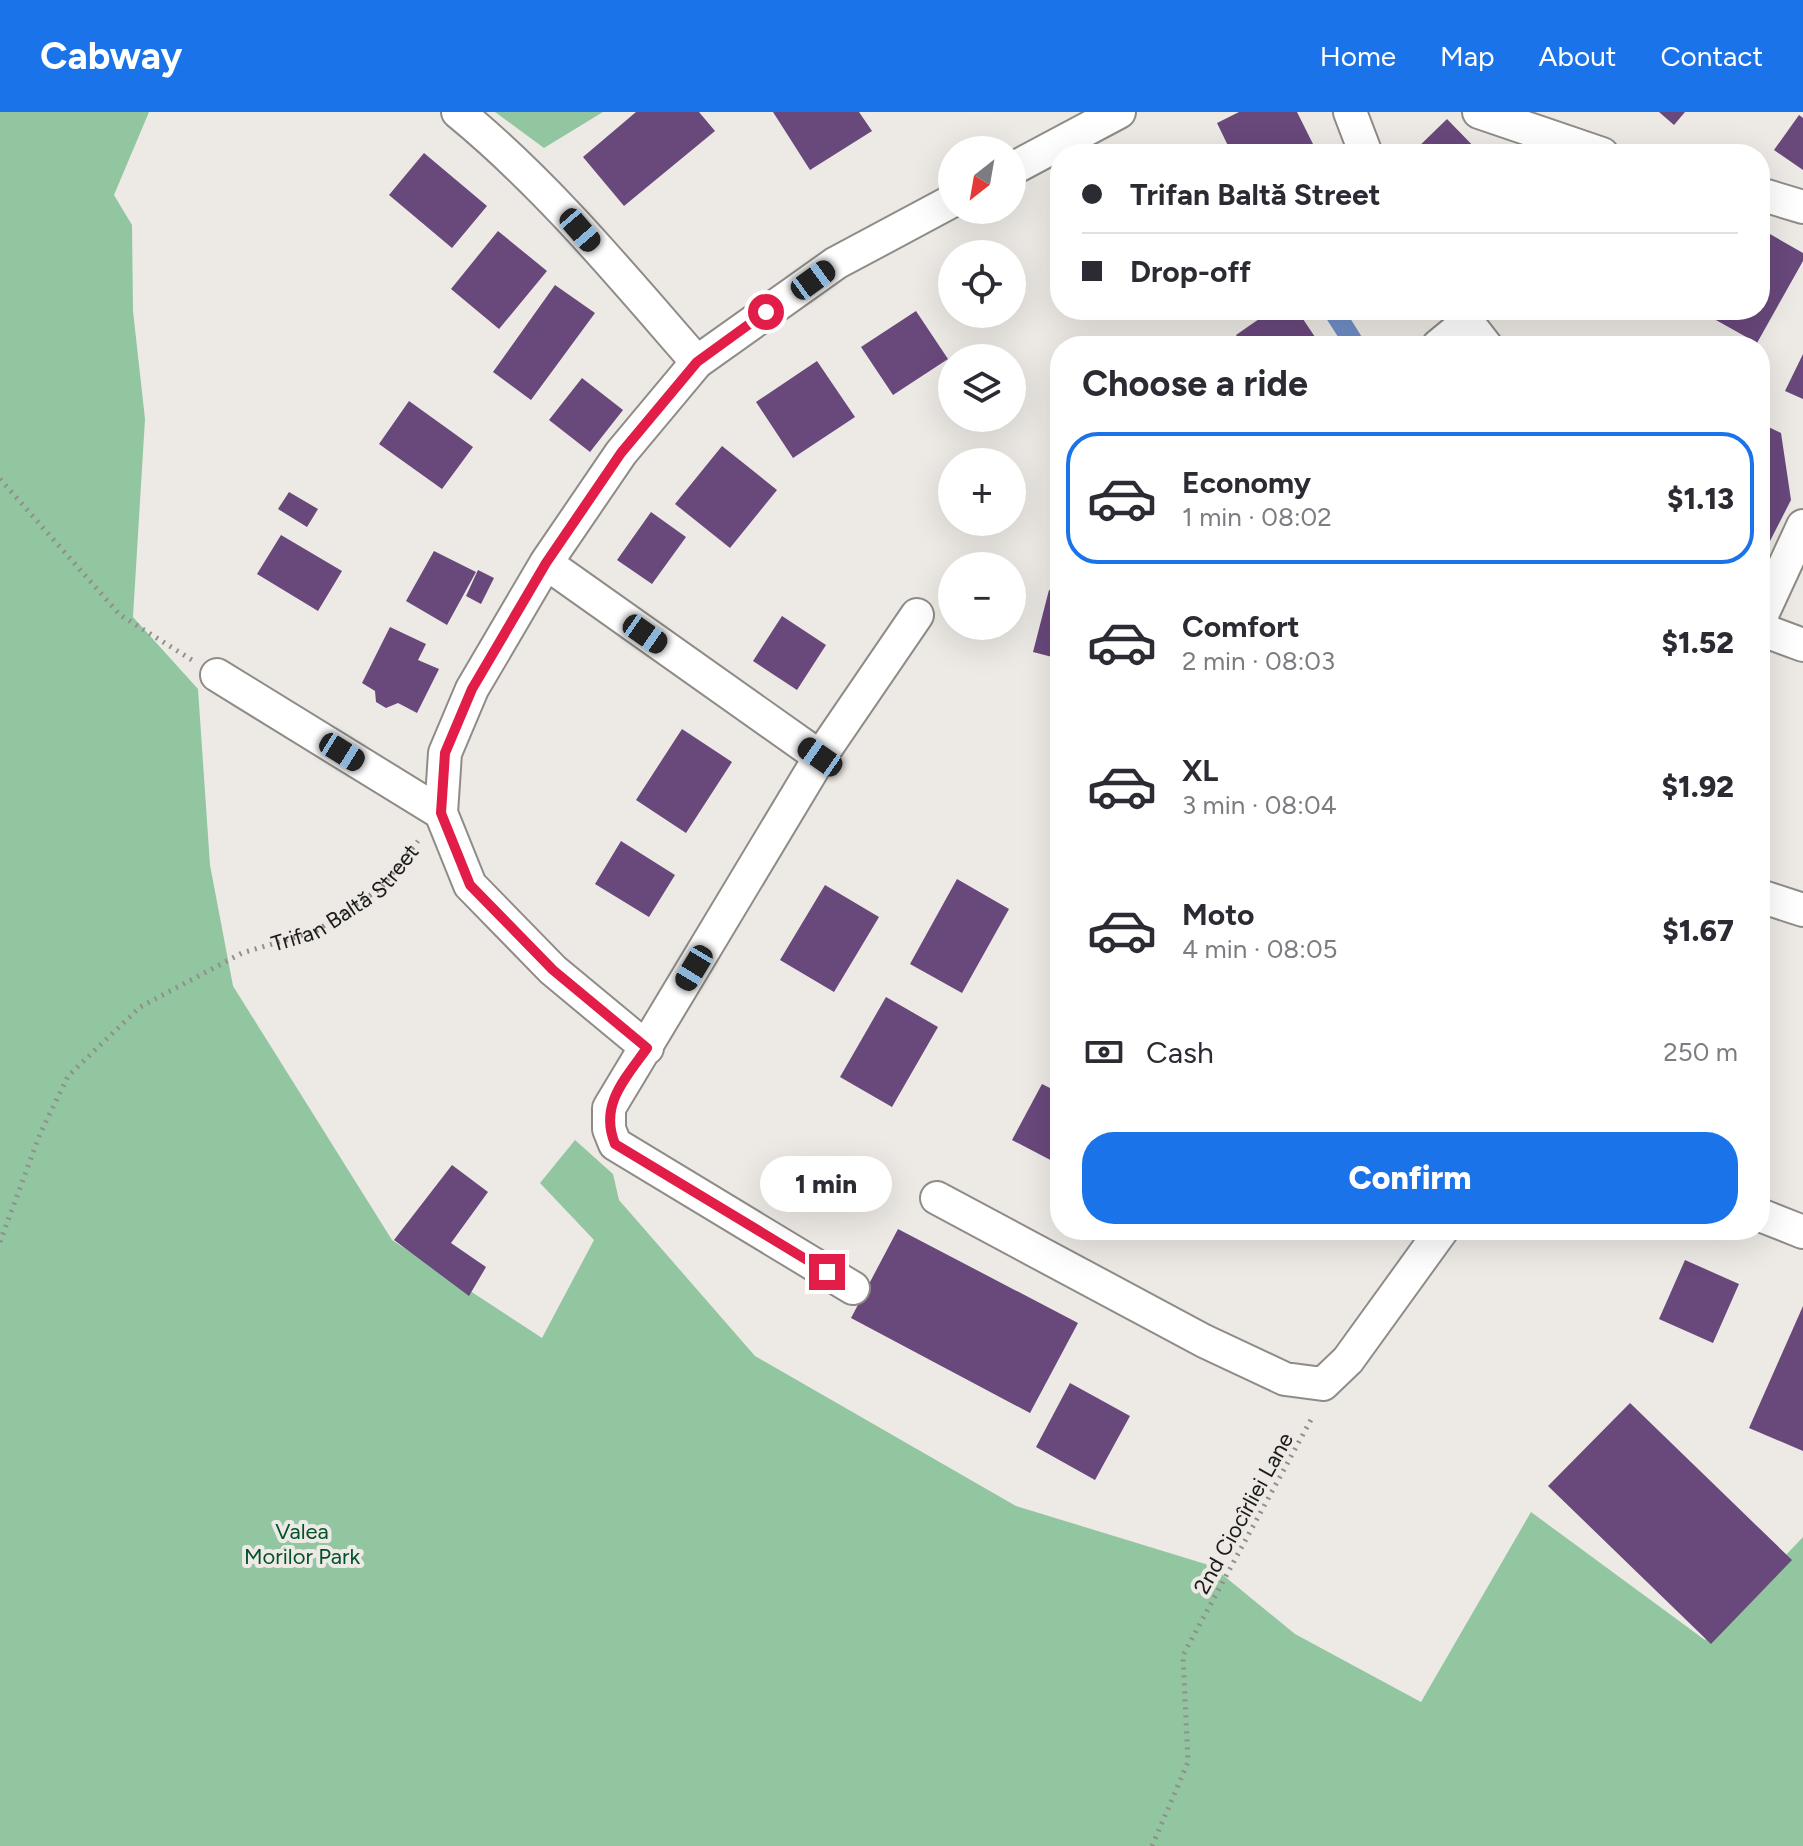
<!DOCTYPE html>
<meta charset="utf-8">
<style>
:root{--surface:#fff;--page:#f2f2f3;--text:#2b2b33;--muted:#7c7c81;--line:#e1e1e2;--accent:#1a73e8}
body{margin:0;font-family:Figtree,sans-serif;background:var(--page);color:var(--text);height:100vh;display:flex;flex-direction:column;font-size:30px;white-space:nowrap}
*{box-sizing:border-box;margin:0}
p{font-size:26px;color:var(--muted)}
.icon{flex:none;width:44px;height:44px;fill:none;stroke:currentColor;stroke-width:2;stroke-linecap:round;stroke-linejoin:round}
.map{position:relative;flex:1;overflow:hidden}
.details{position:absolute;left:1050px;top:224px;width:720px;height:904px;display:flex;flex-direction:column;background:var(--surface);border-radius:32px;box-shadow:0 8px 32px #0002}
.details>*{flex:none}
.guide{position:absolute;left:1050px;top:32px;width:720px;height:176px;border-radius:32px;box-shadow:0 8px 32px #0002;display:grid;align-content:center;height:176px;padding:0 32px;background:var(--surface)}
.needle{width:52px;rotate:211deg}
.controls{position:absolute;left:938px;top:24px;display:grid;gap:16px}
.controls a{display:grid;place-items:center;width:88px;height:88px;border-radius:50%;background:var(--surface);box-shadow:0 8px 32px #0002;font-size:40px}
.end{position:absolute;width:36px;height:36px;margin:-18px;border:10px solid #e11d48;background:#fff;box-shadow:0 0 0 4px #fff}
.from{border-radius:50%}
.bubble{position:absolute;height:56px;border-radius:28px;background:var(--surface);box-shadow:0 8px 32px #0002;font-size:26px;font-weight:800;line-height:56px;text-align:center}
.car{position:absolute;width:24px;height:48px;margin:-24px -12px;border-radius:10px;box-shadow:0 0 6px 2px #0007;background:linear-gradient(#222 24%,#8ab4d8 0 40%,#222 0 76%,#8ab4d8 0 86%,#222 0)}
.guide b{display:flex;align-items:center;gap:28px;height:76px;font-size:30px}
.guide b+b{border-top:2px solid var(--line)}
.guide i{width:20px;height:20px;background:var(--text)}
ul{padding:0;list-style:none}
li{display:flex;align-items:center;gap:24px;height:132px;margin:0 16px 12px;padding:0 16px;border:4px solid transparent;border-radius:32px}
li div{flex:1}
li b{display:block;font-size:30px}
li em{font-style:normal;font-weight:800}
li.current{border-color:var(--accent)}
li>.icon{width:72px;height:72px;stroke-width:1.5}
h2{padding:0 32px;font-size:36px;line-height:96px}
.pay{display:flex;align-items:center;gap:20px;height:88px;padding:0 32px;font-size:30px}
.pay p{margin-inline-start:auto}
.cta{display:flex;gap:16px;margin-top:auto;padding:16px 32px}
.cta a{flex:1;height:92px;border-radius:32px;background:var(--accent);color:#fff;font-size:32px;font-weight:800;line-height:92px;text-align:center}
header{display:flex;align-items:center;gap:48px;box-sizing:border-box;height:112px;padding:0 40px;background:var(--accent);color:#fff}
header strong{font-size:38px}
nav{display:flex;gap:44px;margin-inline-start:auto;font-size:28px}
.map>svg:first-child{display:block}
</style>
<header>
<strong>Cabway</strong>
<nav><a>Home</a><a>Map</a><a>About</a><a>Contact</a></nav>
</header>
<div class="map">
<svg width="1803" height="1734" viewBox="0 0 1803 1734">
<rect width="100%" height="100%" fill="#edeae5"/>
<path fill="#92c6a1" d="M 0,0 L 149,0 L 114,83 L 132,113 L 133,199 L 145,307 L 133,505 L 198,577 L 210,753 L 233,874 L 392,1128 L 542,1226 L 594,1128 L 540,1071 L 575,1028 L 613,1062 L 619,1088 L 755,1244 L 1016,1394 L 1212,1454 L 1295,1522 L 1421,1590 L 1531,1400 L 1705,1528 L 1803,1425 L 1803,1734 L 0,1734 Z
M 495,0 L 603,0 L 544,36 Z"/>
<path fill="#6f8ec6" d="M 1325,198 L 1345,198 L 1365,230 L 1359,234 L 1344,234 L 1322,200 Z"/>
<path fill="#69487c" d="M 636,0 L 699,0 L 715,19 L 624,94 L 583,45 Z
M 773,0 L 859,0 L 872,19 L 810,58 Z
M 1239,0 L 1297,0 L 1318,42 L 1232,42 L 1217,11 Z
M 1659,0 L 1685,0 L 1674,13 Z
M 1799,3 L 1803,6 L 1803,58 L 1774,38 Z
M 1447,7 L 1481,42 L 1411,42 Z
M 424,41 L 487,94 L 452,136 L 389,83 Z
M 1763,118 L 1803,141 L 1803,149 L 1757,231 L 1698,198 L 1760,198 Z
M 498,119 L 547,159 L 499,217 L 451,177 Z
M 555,173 L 595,201 L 531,288 L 493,260 Z
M 1272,198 L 1297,198 L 1319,231 L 1314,234 L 1243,234 L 1236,223 Z
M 916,199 L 948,247 L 893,283 L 861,235 Z
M 1803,242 L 1803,287 L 1785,279 Z
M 817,249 L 855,305 L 793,346 L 756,290 Z
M 582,266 L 623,298 L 590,340 L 549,308 Z
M 409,289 L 473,335 L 442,377 L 379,332 Z
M 1760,311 L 1781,321 L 1791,388 L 1770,429 L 1760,424 Z
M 722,334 L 777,378 L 730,436 L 675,392 Z
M 289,380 L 318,397 L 307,415 L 278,397 Z
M 651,400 L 686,425 L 652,472 L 617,448 Z
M 281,423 L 342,459 L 318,499 L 257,462 Z
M 434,439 L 476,460 L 447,513 L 406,489 Z
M 478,458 L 494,466 L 481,492 L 466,484 Z
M 1049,478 L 1060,481 L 1060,547 L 1033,540 Z
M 782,504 L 826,533 L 797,578 L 753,549 Z
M 390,515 L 426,532 L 418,548 L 439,557 L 417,601 L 398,591 L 386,596 L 376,590 L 375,579 L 362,571 Z
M 682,617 L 732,650 L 686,721 L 636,688 Z
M 621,729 L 675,763 L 649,805 L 595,772 Z
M 957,767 L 1009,797 L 962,881 L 910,852 Z
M 825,773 L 879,805 L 834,880 L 780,848 Z
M 886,885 L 938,915 L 892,995 L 840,965 Z
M 1042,972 L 1060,981 L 1060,1053 L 1012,1028 Z
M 452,1053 L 488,1080 L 451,1131 L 486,1155 L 469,1184 L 394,1128 Z
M 898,1117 L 1078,1211 L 1030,1301 L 851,1206 Z
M 1685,1148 L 1739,1172 L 1713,1231 L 1659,1207 Z
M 1803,1194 L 1803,1339 L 1749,1316 Z
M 1070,1271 L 1130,1304 L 1095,1368 L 1036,1335 Z
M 1630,1291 L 1792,1448 L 1711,1532 L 1548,1374 Z"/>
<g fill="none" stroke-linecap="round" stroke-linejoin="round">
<g stroke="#8f8c88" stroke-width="36">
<path id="minor" d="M 458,0 C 547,73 621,163 697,250
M 1350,0 L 1366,42
M 1479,0 L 1602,42
M 1012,57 L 1119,0
M 1760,82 L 1803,95
M 1458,198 L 1486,234
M 1438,234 L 1466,211
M 546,451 L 820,645
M 1760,507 L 1803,414
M 1760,517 L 1803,533
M 217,563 L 441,701 L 470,773 L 553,858 L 647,936
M 441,701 L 445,641 L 472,577 L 546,451 L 621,341 L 697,250 L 836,151 L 952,89
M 1760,784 L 1803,798
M 937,1086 L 1204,1229 L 1285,1267 L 1323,1272 L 1348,1248 L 1442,1118
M 1760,1103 L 1803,1120
M 853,1176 L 615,1032 L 609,1017 L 609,996 L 820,645 L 917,503"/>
</g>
<g stroke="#918e8b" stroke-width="5" stroke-dasharray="2 6" stroke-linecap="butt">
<path d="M 0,367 L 120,503 L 192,548"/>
<path id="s1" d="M 0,1130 L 40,1022 L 68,964 L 140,895 L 242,841 L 316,819 L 381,776 L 418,729"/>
<path d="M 1152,1734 L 1188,1650 L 1183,1543 L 1313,1304"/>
</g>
<use href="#minor" stroke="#fff" stroke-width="32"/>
</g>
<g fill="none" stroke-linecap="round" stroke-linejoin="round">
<path stroke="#e11d48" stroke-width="10" d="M 766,200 L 697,250 L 621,341 L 546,451 L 472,577 L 445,641 L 441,701 L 470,773 L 553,858 L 647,936 C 625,967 599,993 615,1032 L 827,1160"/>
</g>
<g text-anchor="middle" stroke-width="8" stroke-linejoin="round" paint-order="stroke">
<g font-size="22" fill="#1c1b1a" stroke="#edeae5">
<text dy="8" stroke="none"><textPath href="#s1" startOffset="514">Trifan Baltă Street</textPath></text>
<text transform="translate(1243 1401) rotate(-61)" y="8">2nd Ciocîrliei Lane</text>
</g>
<g font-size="22" fill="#025229" stroke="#edeae5">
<text x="302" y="1427">Valea<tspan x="302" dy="25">Morilor Park</tspan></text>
</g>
</g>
</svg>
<div class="controls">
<a><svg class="needle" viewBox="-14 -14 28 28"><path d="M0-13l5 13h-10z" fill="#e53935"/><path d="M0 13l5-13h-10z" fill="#7c7c81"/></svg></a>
<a><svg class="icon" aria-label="locate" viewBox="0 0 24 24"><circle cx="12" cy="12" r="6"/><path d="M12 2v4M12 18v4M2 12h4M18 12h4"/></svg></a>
<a><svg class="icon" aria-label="layers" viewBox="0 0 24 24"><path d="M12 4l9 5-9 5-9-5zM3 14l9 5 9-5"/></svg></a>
<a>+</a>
<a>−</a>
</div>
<i class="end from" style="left:766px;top:200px"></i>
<i class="end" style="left:827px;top:1160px"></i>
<div class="bubble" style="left:760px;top:1044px;width:132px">1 min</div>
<i class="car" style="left:580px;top:118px;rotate:139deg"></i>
<i class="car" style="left:813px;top:168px;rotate:54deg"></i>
<i class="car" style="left:645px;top:522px;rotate:125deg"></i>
<i class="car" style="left:342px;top:640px;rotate:122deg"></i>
<i class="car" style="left:820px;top:645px;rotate:305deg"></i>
<i class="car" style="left:694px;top:856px;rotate:211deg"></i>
<div class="guide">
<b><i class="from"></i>Trifan Baltă Street</b>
<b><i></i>Drop-off</b>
</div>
<section class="details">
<h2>Choose a ride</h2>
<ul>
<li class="current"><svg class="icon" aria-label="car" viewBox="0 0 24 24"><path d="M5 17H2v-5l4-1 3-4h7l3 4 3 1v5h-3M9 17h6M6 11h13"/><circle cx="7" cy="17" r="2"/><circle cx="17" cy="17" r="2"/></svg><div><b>Economy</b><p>1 min · 08:02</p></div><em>$1.13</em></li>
<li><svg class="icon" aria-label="car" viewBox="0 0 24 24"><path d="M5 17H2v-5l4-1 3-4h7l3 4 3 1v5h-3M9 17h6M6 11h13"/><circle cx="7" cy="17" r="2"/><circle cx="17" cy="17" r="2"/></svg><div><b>Comfort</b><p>2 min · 08:03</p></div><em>$1.52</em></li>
<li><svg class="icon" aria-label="car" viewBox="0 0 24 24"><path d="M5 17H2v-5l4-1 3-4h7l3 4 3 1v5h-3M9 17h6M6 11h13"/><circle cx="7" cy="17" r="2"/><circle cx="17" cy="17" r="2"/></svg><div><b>XL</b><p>3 min · 08:04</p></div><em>$1.92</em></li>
<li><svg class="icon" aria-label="car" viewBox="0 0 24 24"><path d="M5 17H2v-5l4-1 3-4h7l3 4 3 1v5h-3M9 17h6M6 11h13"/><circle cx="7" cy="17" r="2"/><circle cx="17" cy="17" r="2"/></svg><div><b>Moto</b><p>4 min · 08:05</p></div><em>$1.67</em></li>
</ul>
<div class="pay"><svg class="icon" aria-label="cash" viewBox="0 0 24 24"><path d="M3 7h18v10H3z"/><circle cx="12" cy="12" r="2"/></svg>Cash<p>250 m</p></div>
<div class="cta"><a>Confirm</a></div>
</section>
</div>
